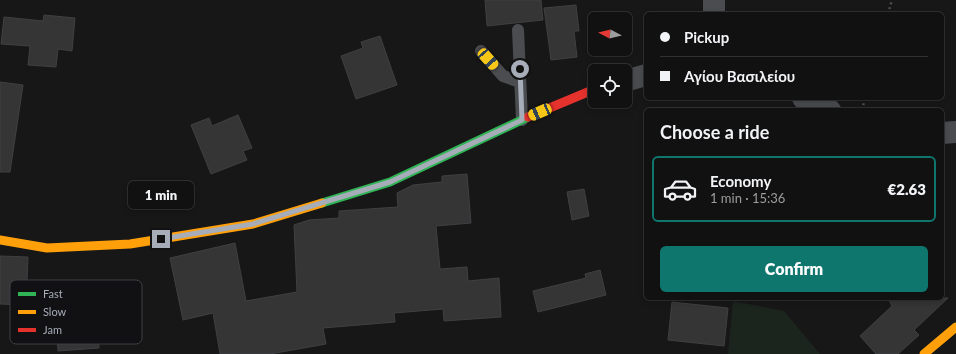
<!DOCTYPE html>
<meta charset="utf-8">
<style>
:root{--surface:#111;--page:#1a1a1a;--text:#f1f3f6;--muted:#9c9d9f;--line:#303131;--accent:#0f766e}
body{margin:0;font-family:Lato,sans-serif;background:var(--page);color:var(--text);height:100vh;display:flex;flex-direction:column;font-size:15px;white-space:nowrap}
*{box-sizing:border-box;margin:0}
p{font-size:13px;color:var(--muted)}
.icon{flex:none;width:22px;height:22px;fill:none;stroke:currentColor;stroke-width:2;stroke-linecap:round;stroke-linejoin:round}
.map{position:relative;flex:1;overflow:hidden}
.details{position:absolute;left:644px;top:108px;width:300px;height:192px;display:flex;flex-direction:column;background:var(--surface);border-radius:6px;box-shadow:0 2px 6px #0003,0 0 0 1px var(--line)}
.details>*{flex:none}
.banner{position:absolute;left:644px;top:12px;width:300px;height:88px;border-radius:6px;box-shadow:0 2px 6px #0003,0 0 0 1px var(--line);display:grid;align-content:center;height:88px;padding:0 16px;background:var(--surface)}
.needle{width:26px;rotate:277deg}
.fabs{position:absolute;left:588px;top:12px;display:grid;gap:8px}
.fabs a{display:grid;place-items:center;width:44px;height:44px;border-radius:6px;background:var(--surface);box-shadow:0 2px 6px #0003,0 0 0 1px var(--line);font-size:20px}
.end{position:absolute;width:18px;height:18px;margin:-9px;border:5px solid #a7acb9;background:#111;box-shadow:0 0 0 2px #111}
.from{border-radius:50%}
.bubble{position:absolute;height:28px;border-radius:6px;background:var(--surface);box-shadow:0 2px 6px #0003,0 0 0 1px var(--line);font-size:13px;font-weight:800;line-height:28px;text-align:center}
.car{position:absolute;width:12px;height:24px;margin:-12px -6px;border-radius:5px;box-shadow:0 0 3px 1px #0007;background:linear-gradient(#f5c518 24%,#345 0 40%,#f5c518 0 76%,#345 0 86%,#f5c518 0)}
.banner b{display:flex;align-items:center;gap:14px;height:38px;font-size:15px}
.banner b+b{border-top:1px solid var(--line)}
.banner i{width:10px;height:10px;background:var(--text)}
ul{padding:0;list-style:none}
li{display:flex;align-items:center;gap:12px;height:66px;margin:0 8px 6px;padding:0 8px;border:2px solid transparent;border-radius:6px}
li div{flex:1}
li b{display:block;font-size:15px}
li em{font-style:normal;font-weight:800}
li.on{border-color:var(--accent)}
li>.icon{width:36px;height:36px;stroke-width:1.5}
h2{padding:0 16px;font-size:18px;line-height:48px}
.primary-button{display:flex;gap:8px;margin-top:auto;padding:8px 16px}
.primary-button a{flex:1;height:46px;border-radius:6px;background:var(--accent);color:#fff;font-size:16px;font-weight:800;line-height:46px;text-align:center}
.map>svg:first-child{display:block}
</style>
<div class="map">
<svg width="956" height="354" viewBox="0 0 956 354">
<rect width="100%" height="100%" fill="#171717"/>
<path fill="#1c241e" d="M 733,301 L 784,311 L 820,354 L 728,354 Z"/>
<path fill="#353536" stroke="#3f4043" d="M 485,0 L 541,0 L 543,20 L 487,26 Z
M 576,5 L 579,31 L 574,31 L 577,57 L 551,60 L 544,8 Z
M 44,15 L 75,18 L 72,51 L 58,49 L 56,67 L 28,65 L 30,46 L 1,44 L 4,17 L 43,21 Z
M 380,36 L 397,85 L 356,99 L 341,56 L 363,48 L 361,42 Z
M 0,82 L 23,85 L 10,172 L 0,172 Z
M 238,115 L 252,148 L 243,151 L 247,160 L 211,174 L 191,125 L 209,118 L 212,126 Z
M 467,174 L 471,223 L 436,226 L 440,269 L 467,267 L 468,281 L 499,278 L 501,317 L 444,321 L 443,309 L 394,313 L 395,322 L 323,328 L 326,344 L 270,354 L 220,354 L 213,313 L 183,320 L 170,258 L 235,243 L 246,301 L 297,292 L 294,225 L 309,220 L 339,218 L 339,211 L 398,207 L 397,193 L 413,185 L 442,182 L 442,176 Z
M 584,189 L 589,216 L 572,220 L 567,192 Z
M 0,256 L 28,257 L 26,305 L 0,304 Z
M 600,270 L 606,295 L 538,312 L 533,291 L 586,278 L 585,274 Z
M 888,298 L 948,298 L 914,330 L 919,335 L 898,354 L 876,354 L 860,336 L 892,306 Z
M 95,299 L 99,348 L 58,351 L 55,302 Z
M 672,302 L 728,308 L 724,346 L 668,340 Z"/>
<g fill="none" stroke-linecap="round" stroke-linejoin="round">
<path stroke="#4d4e51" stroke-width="2.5" stroke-dasharray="2 3" stroke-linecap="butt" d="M 888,14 L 892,0
M 862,110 L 865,98"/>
<path stroke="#4a4c50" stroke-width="12" d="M 518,30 L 522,120
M 481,51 L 503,76 L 520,82"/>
<path stroke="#4a4c50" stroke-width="22" d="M 714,0 L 714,14
M 625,81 L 646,75
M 803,98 L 830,110
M 942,133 L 956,132"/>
<path stroke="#30b455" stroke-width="9" d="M 322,203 L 390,182 L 528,117"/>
<path stroke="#ff9f0a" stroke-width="9" d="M 0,240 L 47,248 L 130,244 L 253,224 L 322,203
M 924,354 L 956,327"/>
<path stroke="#e5322d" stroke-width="9" d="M 528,117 L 595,89"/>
</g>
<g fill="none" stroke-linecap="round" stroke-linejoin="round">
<path stroke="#a7acb9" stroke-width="5" d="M 161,239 L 253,224 L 390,182 L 522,120 L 520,69"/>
</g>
<rect x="10" y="280" width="132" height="64" rx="6" fill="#111113" stroke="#3e4045" stroke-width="1"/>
<rect x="18" y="292" width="18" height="4" fill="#30b455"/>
<rect x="18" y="310" width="18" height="4" fill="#ff9f0a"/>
<rect x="18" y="328" width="18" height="4" fill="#e5322d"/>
<g font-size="11" fill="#a7acb9">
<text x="43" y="298">Fast</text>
<text x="43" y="316">Slow</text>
<text x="43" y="334">Jam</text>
</g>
</svg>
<div class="fabs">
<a><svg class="needle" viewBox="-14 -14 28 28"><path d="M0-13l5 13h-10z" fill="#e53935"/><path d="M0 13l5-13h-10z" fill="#9c9d9f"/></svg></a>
<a><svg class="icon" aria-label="locate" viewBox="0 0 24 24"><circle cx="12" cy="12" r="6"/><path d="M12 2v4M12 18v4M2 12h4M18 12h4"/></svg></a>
</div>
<i class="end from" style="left:520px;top:69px"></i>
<i class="end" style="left:161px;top:239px"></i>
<div class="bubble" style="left:128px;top:181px;width:66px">1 min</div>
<i class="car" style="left:488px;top:59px;rotate:138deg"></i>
<i class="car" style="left:540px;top:112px;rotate:247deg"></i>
<div class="banner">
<b><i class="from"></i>Pickup</b>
<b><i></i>Αγίου Βασιλείου</b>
</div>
<section class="details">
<h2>Choose a ride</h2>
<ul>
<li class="on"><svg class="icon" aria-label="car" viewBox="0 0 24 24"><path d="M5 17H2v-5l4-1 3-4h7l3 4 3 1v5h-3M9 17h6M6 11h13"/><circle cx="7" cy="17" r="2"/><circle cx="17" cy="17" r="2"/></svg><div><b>Economy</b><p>1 min · 15:36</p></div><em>€2.63</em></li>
</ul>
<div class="primary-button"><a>Confirm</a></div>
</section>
</div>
